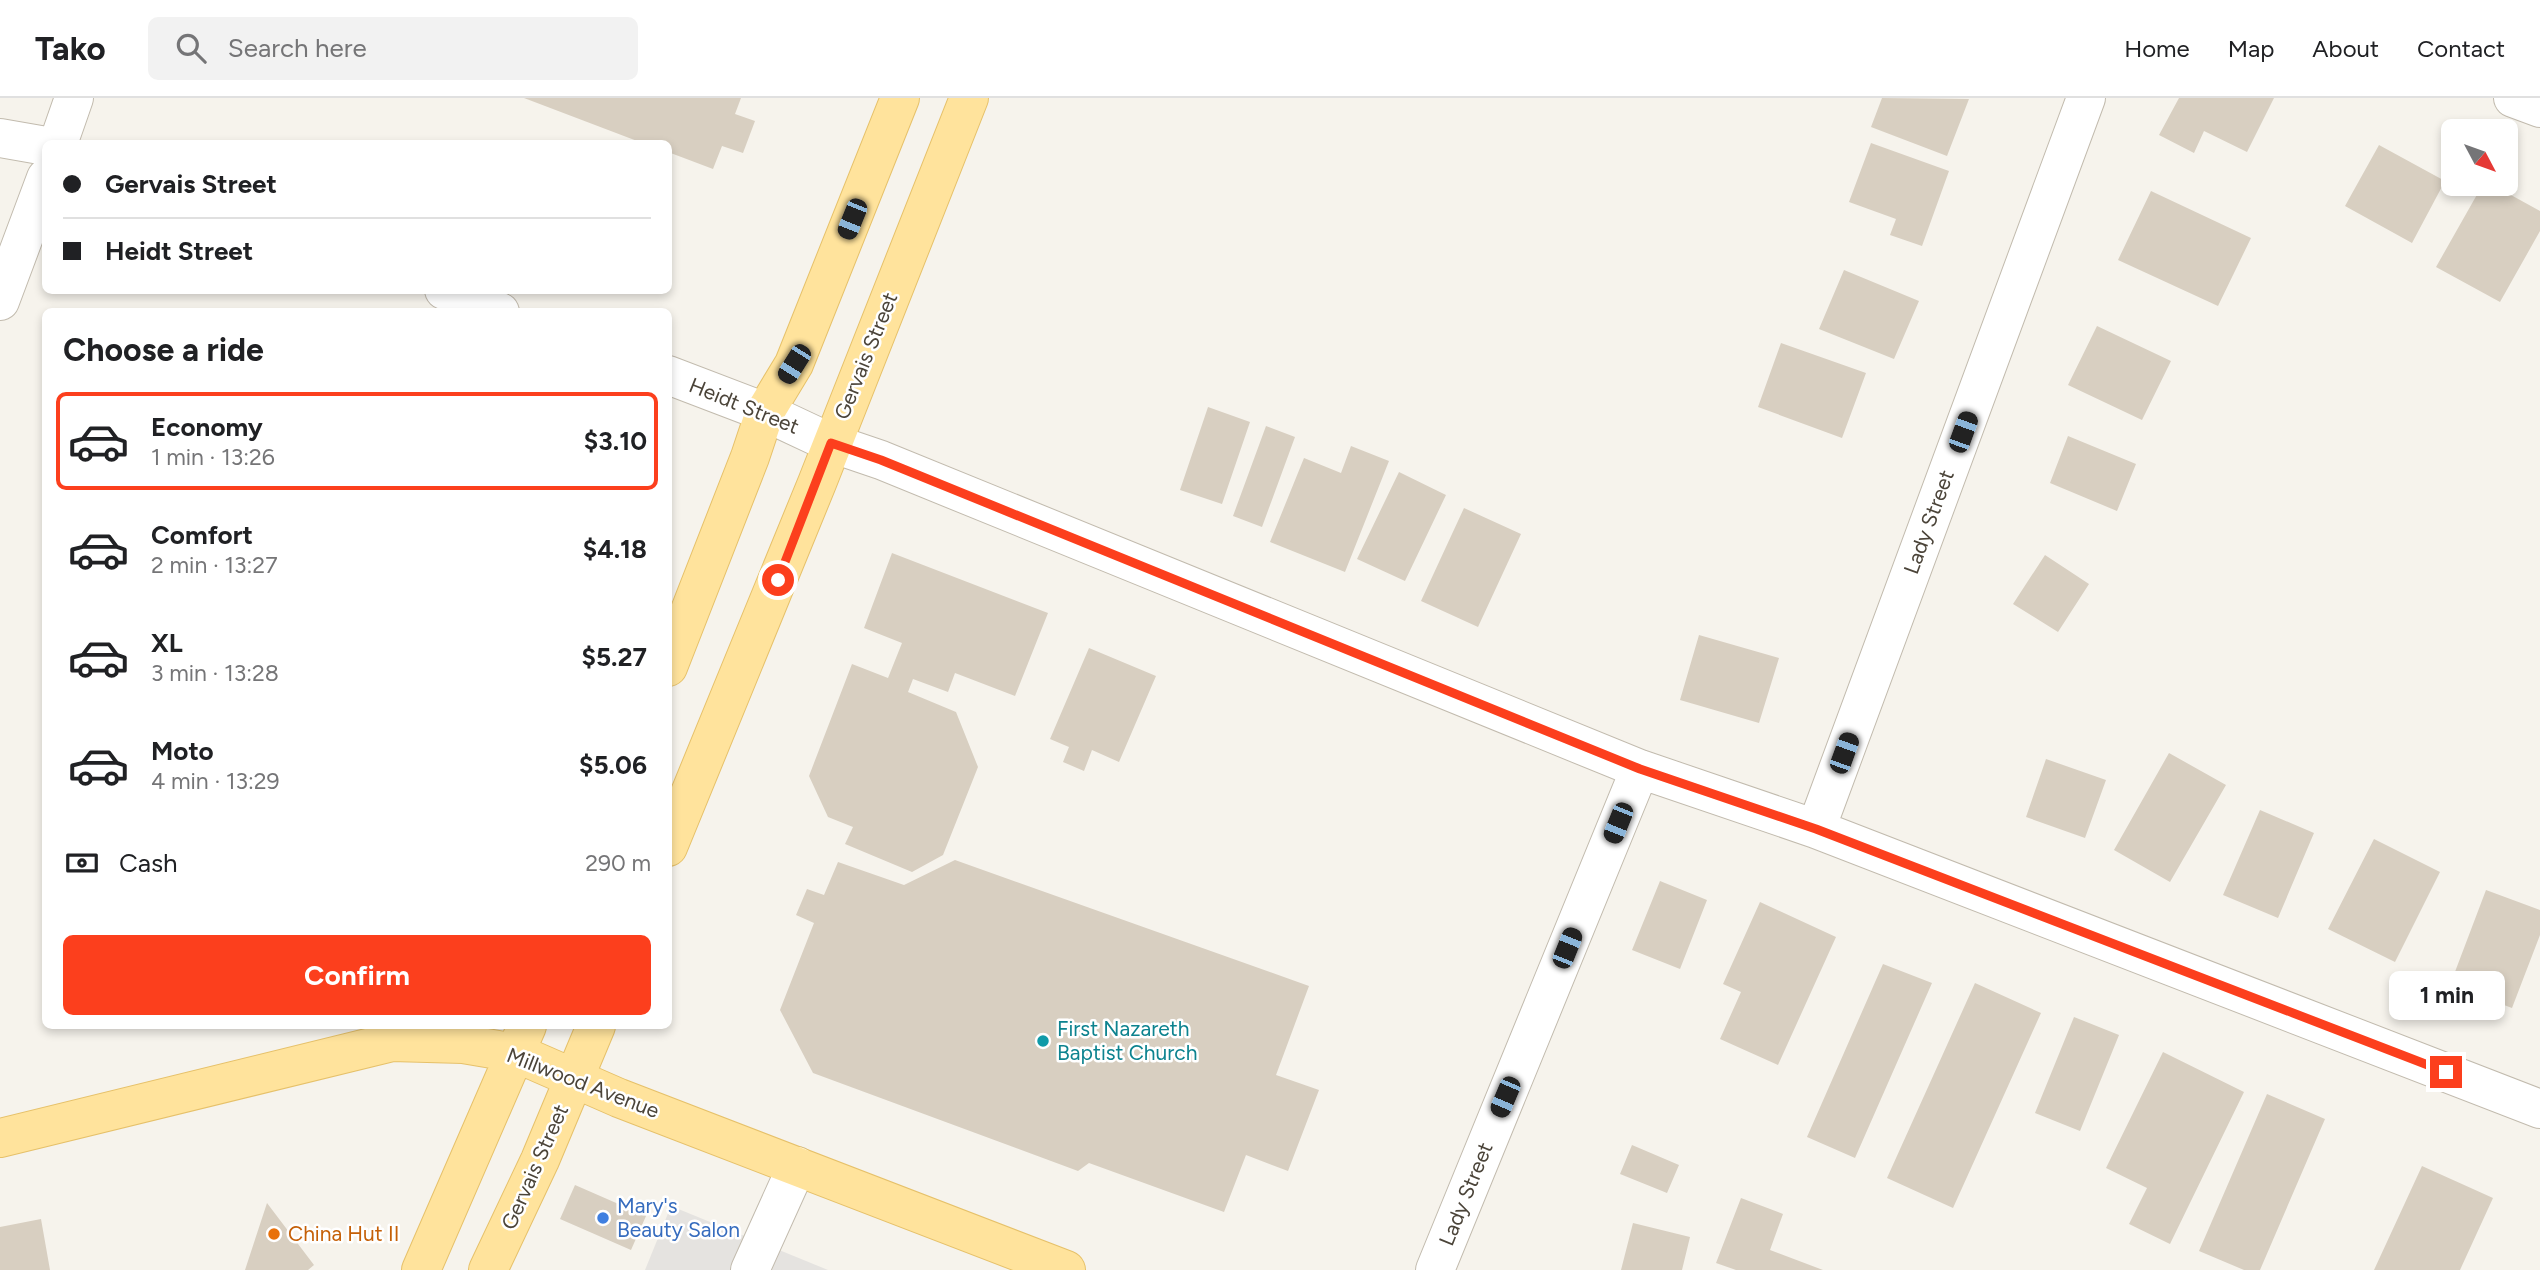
<!DOCTYPE html>
<meta charset="utf-8">
<style>
:root{--surface:#fff;--page:#f2f2f2;--text:#202124;--muted:#757577;--line:#e0e0e0;--accent:#fc3f1d}
body{margin:0;font-family:Figtree,sans-serif;background:var(--page);color:var(--text);height:100vh;display:flex;flex-direction:column;font-size:26px;white-space:nowrap}
*{box-sizing:border-box;margin:0}
p{font-size:23px;color:var(--muted)}
.icon{flex:none;width:38px;height:38px;fill:none;stroke:currentColor;stroke-width:2;stroke-linecap:round;stroke-linejoin:round}
.map{position:relative;flex:1;overflow:hidden}
.details{position:absolute;left:42px;top:210px;width:630px;height:721px;display:flex;flex-direction:column;background:var(--surface);border-radius:10px;box-shadow:0 4px 10px #0003}
.details>*{flex:none}
.banner{position:absolute;left:42px;top:42px;width:630px;height:154px;border-radius:10px;box-shadow:0 4px 10px #0003;display:grid;align-content:center;height:154px;padding:0 21px;background:var(--surface)}
.needle{width:46px;rotate:131deg}
.controls{position:absolute;left:2441px;top:21px;display:grid;gap:14px}
.controls a{display:grid;place-items:center;width:77px;height:77px;border-radius:10px;background:var(--surface);box-shadow:0 4px 10px #0003;font-size:35px}
.end{position:absolute;width:32px;height:32px;margin:-16px;border:9px solid #fc3f1d;background:#fff;box-shadow:0 0 0 4px #fff}
.from{border-radius:50%}
.bubble{position:absolute;height:49px;border-radius:10px;background:var(--surface);box-shadow:0 4px 10px #0003;font-size:23px;font-weight:700;line-height:49px;text-align:center}
.car{position:absolute;width:21px;height:42px;margin:-21px -10px;border-radius:9px;box-shadow:0 0 5px 2px #0007;background:linear-gradient(#222 24%,#8ab4d8 0 40%,#222 0 76%,#8ab4d8 0 86%,#222 0)}
.banner b{display:flex;align-items:center;gap:24px;height:66px;font-size:26px}
.banner b+b{border-top:2px solid var(--line)}
.banner i{width:18px;height:18px;background:var(--text)}
ul{padding:0;list-style:none}
li{display:flex;align-items:center;gap:21px;height:98px;margin:0 14px 10px;padding:0 7px;border:4px solid transparent;border-radius:10px}
li div{flex:1}
li b{display:block;font-size:26px}
li em{font-style:normal;font-weight:700}
li.active{border-color:var(--accent)}
li>.icon{width:63px;height:63px;stroke-width:1.5}
h2{padding:0 21px;font-size:32px;line-height:84px}
.pay{display:flex;align-items:center;gap:18px;height:77px;padding:0 21px;font-size:26px}
.pay p{margin-inline-start:auto}
.primary-button{display:flex;gap:14px;margin-top:auto;padding:14px 21px}
.primary-button a{flex:1;height:80px;border-radius:10px;background:var(--accent);color:#fff;font-size:28px;font-weight:700;line-height:80px;text-align:center}
header{display:flex;align-items:center;gap:42px;box-sizing:border-box;height:98px;padding:0 35px;background:var(--surface);border-bottom:2px solid var(--line)}
header strong{font-size:33px}
nav{display:flex;gap:38px;margin-inline-start:auto;font-size:24px}
.search{width:490px;height:63px;background:var(--page);display:flex;align-items:center;gap:18px;box-sizing:border-box;padding:0 24px;border-radius:10px;color:var(--muted);font-size:26px}
.map>svg:first-child{display:block}
</style>
<header>
<strong>Tako</strong>
<div class="search"><svg class="icon" aria-label="search" viewBox="0 0 24 24"><circle cx="10" cy="10" r="6"/><path d="M15 15l6 6"/></svg>Search here</div>
<nav><a>Home</a><a>Map</a><a>About</a><a>Contact</a></nav>
</header>
<div class="map">
<svg width="2540" height="1172" viewBox="0 0 2540 1172">
<rect width="100%" height="100%" fill="#f6f3ec"/>
<path fill="#e5e3e0" d="M 671,1108 L 828,1172 L 645,1172 Z"/>
<path fill="#d8cfc1" d="M 524,0 L 741,0 L 735,16 L 755,23 L 743,55 L 722,48 L 713,71 L 668,54 L 668,46 L 645,46 Z
M 1882,0 L 1969,1 L 1947,58 L 1871,29 Z
M 2179,0 L 2274,0 L 2247,54 L 2204,33 L 2194,55 L 2159,37 Z
M 1871,45 L 1949,73 L 1922,148 L 1890,137 L 1896,121 L 1849,104 Z
M 2379,47 L 2445,83 L 2412,145 L 2345,108 Z
M 2483,86 L 2491,86 L 2540,113 L 2540,133 L 2500,204 L 2436,169 Z
M 2151,93 L 2251,140 L 2218,208 L 2118,162 Z
M 1844,172 L 1919,203 L 1894,261 L 1819,231 Z
M 2097,228 L 2171,263 L 2142,322 L 2068,287 Z
M 1781,245 L 1866,275 L 1842,340 L 1758,309 Z
M 1208,309 L 1250,324 L 1222,406 L 1180,392 Z
M 1266,328 L 1295,339 L 1262,429 L 1233,418 Z
M 2068,338 L 2136,366 L 2117,413 L 2050,385 Z
M 1351,348 L 1389,363 L 1345,474 L 1270,444 L 1304,360 L 1341,375 Z
M 1399,374 L 1446,397 L 1405,483 L 1357,461 Z
M 1464,410 L 1521,436 L 1478,529 L 1421,503 Z
M 892,455 L 1048,515 L 1015,598 L 955,575 L 948,594 L 913,581 L 908,594 L 956,614 L 978,669 L 943,757 L 912,774 L 845,746 L 853,729 L 828,719 L 809,678 L 852,566 L 888,580 L 902,545 L 864,530 Z
M 2045,457 L 2089,486 L 2058,534 L 2013,506 Z
M 1699,537 L 1779,560 L 1759,625 L 1680,602 Z
M 1089,550 L 1156,578 L 1119,664 L 1092,652 L 1084,673 L 1063,664 L 1069,649 L 1050,641 Z
M 2169,655 L 2226,687 L 2170,784 L 2114,752 Z
M 2046,661 L 2106,682 L 2085,740 L 2026,719 Z
M 2260,712 L 2314,735 L 2278,820 L 2223,797 Z
M 2374,741 L 2440,774 L 2395,864 L 2328,831 Z
M 955,762 L 1309,888 L 1276,977 L 1319,992 L 1288,1073 L 1246,1057 L 1224,1114 L 1089,1065 L 1078,1073 L 813,975 L 780,912 L 814,825 L 796,817 L 807,791 L 824,797 L 838,764 L 904,787 Z
M 1660,783 L 1707,802 L 1680,871 L 1632,852 Z
M 2486,792 L 2540,812 L 2540,837 L 2512,910 L 2450,887 Z
M 1760,804 L 1836,839 L 1778,967 L 1720,941 L 1741,894 L 1723,886 Z
M 1883,866 L 1932,885 L 1855,1060 L 1807,1039 Z
M 1975,885 L 2041,915 L 1953,1110 L 1887,1080 Z
M 2074,919 L 2119,937 L 2080,1033 L 2035,1015 Z
M 2163,954 L 2244,994 L 2170,1146 L 2129,1126 L 2147,1090 L 2106,1070 Z
M 2267,996 L 2325,1021 L 2260,1172 L 2244,1172 L 2199,1153 Z
M 1632,1047 L 1679,1067 L 1667,1095 L 1620,1076 Z
M 2422,1068 L 2493,1100 L 2460,1172 L 2374,1172 Z
M 575,1087 L 646,1118 L 631,1152 L 560,1121 Z
M 1741,1100 L 1783,1116 L 1770,1152 L 1823,1172 L 1736,1172 L 1716,1165 Z
M 267,1105 L 314,1167 L 308,1172 L 245,1172 Z
M 41,1121 L 50,1172 L 0,1172 L 0,1129 Z
M 1633,1125 L 1690,1139 L 1682,1172 L 1621,1172 Z"/>
<g fill="none" stroke-linecap="round" stroke-linejoin="round">
<g stroke="#c2bbae" stroke-width="40">
<path id="minor" d="M 2513,0 L 2540,10
M 0,40 L 46,48
M 58,46 L 74,0
M 444,192 L 500,214
M 0,203 L 46,80
M 668,277 L 765,314 L 831,345 L 881,362 L 1640,671 L 1816,731 L 2540,1011
M 1816,731 L 2086,0
M 750,1172 L 797,1068
M 1435,1172 L 1640,671"/>
</g>
<g stroke="#e6c16a" stroke-width="40">
<path id="major" d="M 668,569 L 750,359 L 765,314 L 794,266 L 900,0
M 668,749 L 817,385 L 969,0
M 0,1040 L 392,944 L 463,946 L 516,955 L 619,1000 L 1066,1172
M 421,1172 L 527,928
M 488,1172 L 540,1062 L 596,928"/>
</g>
<use href="#minor" stroke="#fff" stroke-width="38"/>
<use href="#major" stroke="#ffe39c" stroke-width="38"/>
</g>
<g fill="none" stroke-linecap="round" stroke-linejoin="round">
<path stroke="#fc3f1d" stroke-width="9" d="M 778,482 L 831,345 L 881,362 L 1640,671 L 1816,731 L 2446,974"/>
</g>
<circle fill="#0f9aa8" stroke="#fff" stroke-width="2.5" cx="1043" cy="943" r="7"/>
<circle fill="#3f7fe0" stroke="#fff" stroke-width="2.5" cx="603" cy="1120" r="7"/>
<circle fill="#e8710a" stroke="#fff" stroke-width="2.5" cx="274" cy="1136" r="7"/>
<g text-anchor="middle" stroke-width="5" stroke-linejoin="round" paint-order="stroke">
<g font-size="21" fill="#4b4439" stroke="#fff">
<text transform="translate(866 258) rotate(-68)" y="7">Gervais Street</text>
<text transform="translate(744 308) rotate(22)" y="7">Heidt Street</text>
<text transform="translate(1929 424) rotate(-70)" y="7">Lady Street</text>
<text transform="translate(583 985) rotate(21)" y="7">Millwood Avenue</text>
<text transform="translate(535 1069) rotate(-66)" y="7">Gervais Street</text>
<text transform="translate(1466 1096) rotate(-68)" y="7">Lady Street</text>
</g>
<g font-size="21" fill="#0d838f" stroke="#fff" text-anchor="start">
<text x="1057" y="938">First Nazareth<tspan x="1057" dy="24">Baptist Church</tspan></text>
</g>
<g font-size="21" fill="#366cbe" stroke="#fff" text-anchor="start">
<text x="617" y="1115">Mary's<tspan x="617" dy="24">Beauty Salon</tspan></text>
</g>
<g font-size="21" fill="#c56008" stroke="#fff" text-anchor="start">
<text x="288" y="1143">China Hut II</text>
</g>
</g>
</svg>
<div class="controls">
<a><svg class="needle" viewBox="-14 -14 28 28"><path d="M0-13l5 13h-10z" fill="#e53935"/><path d="M0 13l5-13h-10z" fill="#757577"/></svg></a>
</div>
<i class="end from" style="left:778px;top:482px"></i>
<i class="end" style="left:2446px;top:974px"></i>
<div class="bubble" style="left:2389px;top:873px;width:116px">1 min</div>
<i class="car" style="left:852px;top:121px;rotate:202deg"></i>
<i class="car" style="left:794px;top:266px;rotate:212deg"></i>
<i class="car" style="left:1963px;top:334px;rotate:20deg"></i>
<i class="car" style="left:1844px;top:655px;rotate:20deg"></i>
<i class="car" style="left:1618px;top:725px;rotate:202deg"></i>
<i class="car" style="left:1567px;top:850px;rotate:22deg"></i>
<i class="car" style="left:1505px;top:999px;rotate:203deg"></i>
<div class="banner">
<b><i class="from"></i>Gervais Street</b>
<b><i></i>Heidt Street</b>
</div>
<section class="details">
<h2>Choose a ride</h2>
<ul>
<li class="active"><svg class="icon" aria-label="car" viewBox="0 0 24 24"><path d="M5 17H2v-5l4-1 3-4h7l3 4 3 1v5h-3M9 17h6M6 11h13"/><circle cx="7" cy="17" r="2"/><circle cx="17" cy="17" r="2"/></svg><div><b>Economy</b><p>1 min · 13:26</p></div><em>$3.10</em></li>
<li><svg class="icon" aria-label="car" viewBox="0 0 24 24"><path d="M5 17H2v-5l4-1 3-4h7l3 4 3 1v5h-3M9 17h6M6 11h13"/><circle cx="7" cy="17" r="2"/><circle cx="17" cy="17" r="2"/></svg><div><b>Comfort</b><p>2 min · 13:27</p></div><em>$4.18</em></li>
<li><svg class="icon" aria-label="car" viewBox="0 0 24 24"><path d="M5 17H2v-5l4-1 3-4h7l3 4 3 1v5h-3M9 17h6M6 11h13"/><circle cx="7" cy="17" r="2"/><circle cx="17" cy="17" r="2"/></svg><div><b>XL</b><p>3 min · 13:28</p></div><em>$5.27</em></li>
<li><svg class="icon" aria-label="car" viewBox="0 0 24 24"><path d="M5 17H2v-5l4-1 3-4h7l3 4 3 1v5h-3M9 17h6M6 11h13"/><circle cx="7" cy="17" r="2"/><circle cx="17" cy="17" r="2"/></svg><div><b>Moto</b><p>4 min · 13:29</p></div><em>$5.06</em></li>
</ul>
<div class="pay"><svg class="icon" aria-label="cash" viewBox="0 0 24 24"><path d="M3 7h18v10H3z"/><circle cx="12" cy="12" r="2"/></svg>Cash<p>290 m</p></div>
<div class="primary-button"><a>Confirm</a></div>
</section>
</div>
